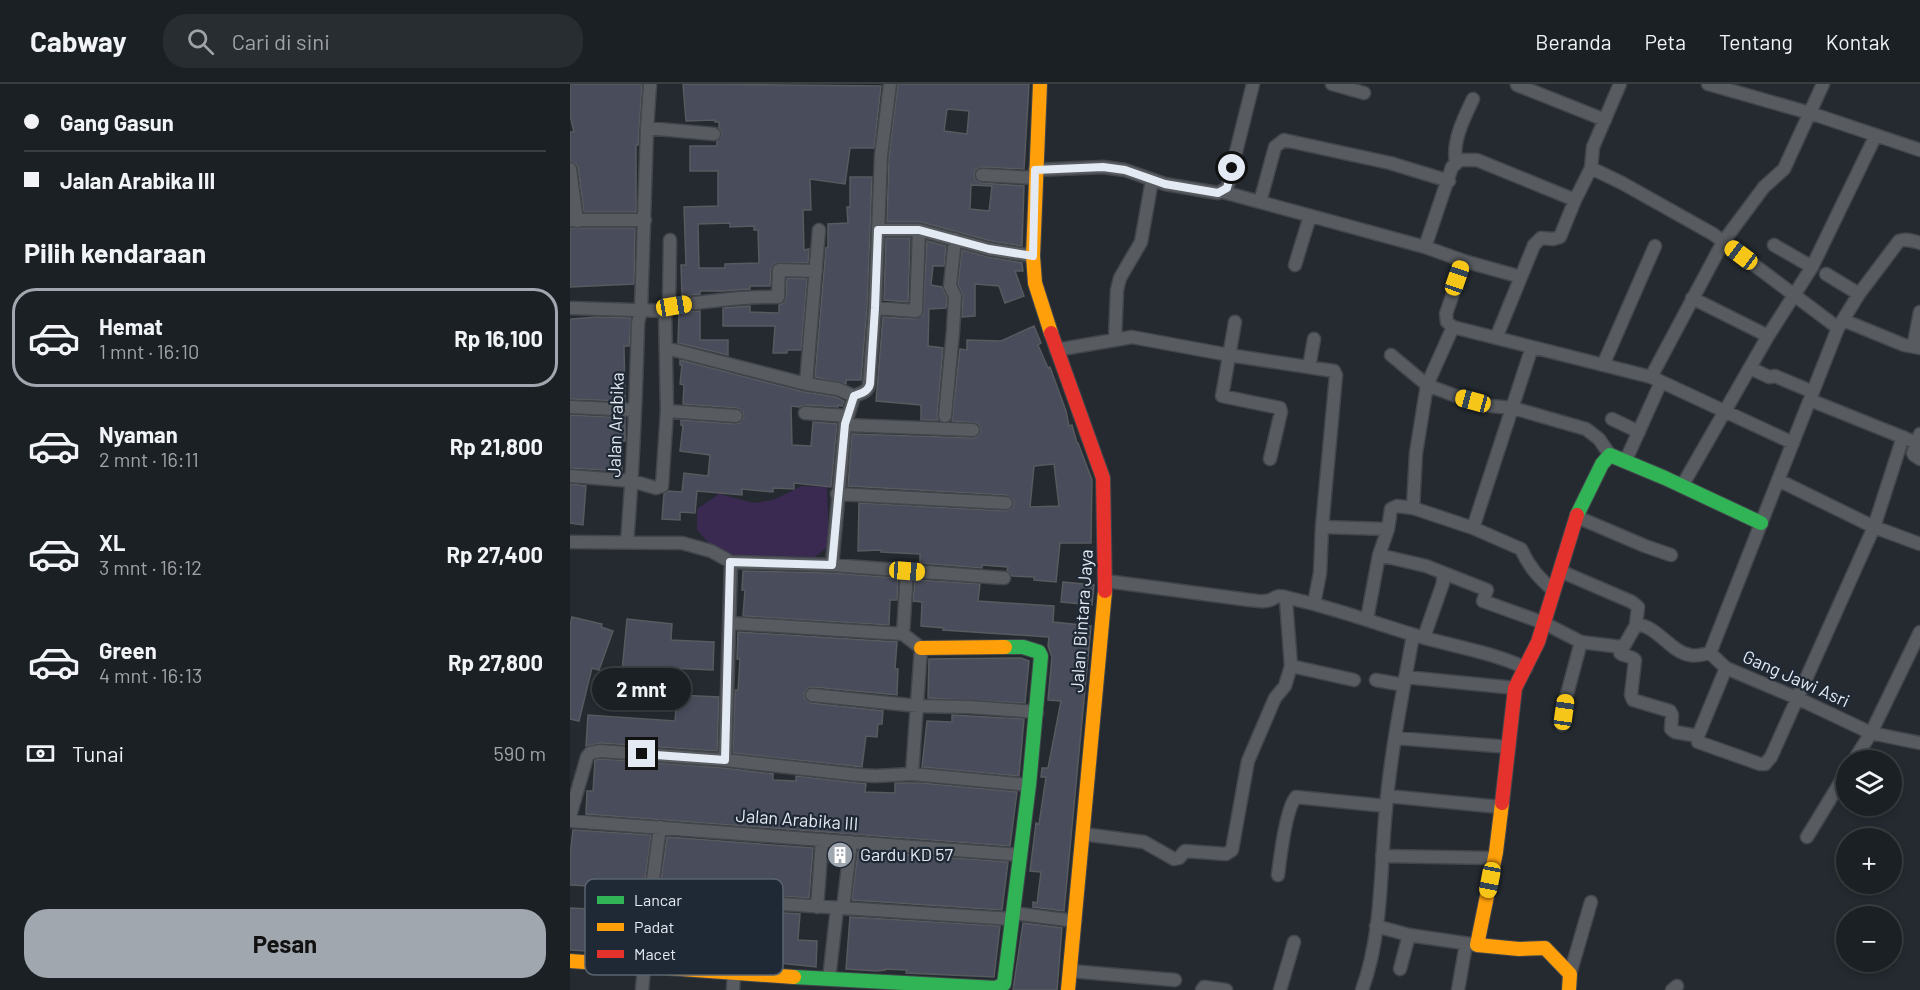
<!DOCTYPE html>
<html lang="id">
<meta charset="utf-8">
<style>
:root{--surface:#1b2024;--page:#282d31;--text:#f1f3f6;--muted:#a0a3a6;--line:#393e41;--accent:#a1a7af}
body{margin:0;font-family:Barlow,sans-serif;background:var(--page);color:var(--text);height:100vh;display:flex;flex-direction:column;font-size:22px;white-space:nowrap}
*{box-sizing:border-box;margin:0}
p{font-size:20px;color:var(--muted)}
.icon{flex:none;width:33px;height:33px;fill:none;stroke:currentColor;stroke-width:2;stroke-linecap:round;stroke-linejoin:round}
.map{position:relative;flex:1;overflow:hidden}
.side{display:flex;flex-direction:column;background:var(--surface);width:570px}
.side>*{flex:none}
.top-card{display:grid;align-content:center;height:132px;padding:0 24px;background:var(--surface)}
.tools{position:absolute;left:1266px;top:666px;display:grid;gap:12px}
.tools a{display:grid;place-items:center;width:66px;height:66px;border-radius:50%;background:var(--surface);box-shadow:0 3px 9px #0003,0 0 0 2px var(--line);font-size:30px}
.end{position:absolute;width:27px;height:27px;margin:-14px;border:8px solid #e4eaf3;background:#111;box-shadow:0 0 0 3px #111}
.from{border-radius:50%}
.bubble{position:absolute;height:42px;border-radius:21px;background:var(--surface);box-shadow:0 3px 9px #0003,0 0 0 2px var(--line);font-size:20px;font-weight:700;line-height:42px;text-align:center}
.car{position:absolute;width:18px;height:36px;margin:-18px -9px;border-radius:8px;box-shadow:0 0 4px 2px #0007;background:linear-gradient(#f5c518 24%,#345 0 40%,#f5c518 0 76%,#345 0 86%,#f5c518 0)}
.top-card b{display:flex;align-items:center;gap:21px;height:57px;font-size:22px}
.top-card b+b{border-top:2px solid var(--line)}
.top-card i{width:15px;height:15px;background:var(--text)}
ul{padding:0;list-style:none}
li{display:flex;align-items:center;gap:18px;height:99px;margin:0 12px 9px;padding:0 12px;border:3px solid transparent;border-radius:24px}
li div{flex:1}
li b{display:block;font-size:22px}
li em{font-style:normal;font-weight:700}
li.selected{border-color:var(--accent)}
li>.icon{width:54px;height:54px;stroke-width:1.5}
h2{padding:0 24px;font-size:27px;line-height:72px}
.pay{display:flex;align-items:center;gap:15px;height:66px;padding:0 24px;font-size:22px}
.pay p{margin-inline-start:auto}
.primary-button{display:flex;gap:12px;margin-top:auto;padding:12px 24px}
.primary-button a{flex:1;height:69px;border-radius:24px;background:var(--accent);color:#111;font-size:24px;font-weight:700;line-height:69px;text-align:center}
header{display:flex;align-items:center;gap:36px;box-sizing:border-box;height:84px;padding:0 30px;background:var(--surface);border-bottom:2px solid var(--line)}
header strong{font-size:28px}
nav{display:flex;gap:33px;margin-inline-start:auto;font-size:21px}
.search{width:420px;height:54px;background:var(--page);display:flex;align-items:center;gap:15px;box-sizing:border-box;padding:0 21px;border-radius:24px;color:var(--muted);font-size:22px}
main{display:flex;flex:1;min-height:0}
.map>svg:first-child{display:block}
</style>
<header>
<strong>Cabway</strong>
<div class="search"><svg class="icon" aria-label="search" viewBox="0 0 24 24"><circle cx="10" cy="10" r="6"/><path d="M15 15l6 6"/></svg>Cari di sini</div>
<nav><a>Beranda</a><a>Peta</a><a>Tentang</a><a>Kontak</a></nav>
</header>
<main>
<section class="side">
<div class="top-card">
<b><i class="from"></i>Gang Gasun</b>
<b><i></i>Jalan Arabika III</b>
</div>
<h2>Pilih kendaraan</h2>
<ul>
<li class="selected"><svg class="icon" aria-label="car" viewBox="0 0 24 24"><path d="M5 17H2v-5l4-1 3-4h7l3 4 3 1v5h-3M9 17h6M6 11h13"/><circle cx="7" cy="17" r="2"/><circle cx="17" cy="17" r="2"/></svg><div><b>Hemat</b><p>1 mnt · 16:10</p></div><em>Rp 16,100</em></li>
<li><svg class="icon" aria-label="car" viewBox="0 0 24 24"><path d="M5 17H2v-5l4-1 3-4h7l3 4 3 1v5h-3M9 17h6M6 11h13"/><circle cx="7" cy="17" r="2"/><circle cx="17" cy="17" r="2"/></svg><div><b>Nyaman</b><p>2 mnt · 16:11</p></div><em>Rp 21,800</em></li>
<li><svg class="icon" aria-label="car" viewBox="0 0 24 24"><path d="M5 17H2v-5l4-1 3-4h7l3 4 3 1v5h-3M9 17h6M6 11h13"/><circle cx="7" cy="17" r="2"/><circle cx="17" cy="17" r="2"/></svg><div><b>XL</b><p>3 mnt · 16:12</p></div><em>Rp 27,400</em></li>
<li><svg class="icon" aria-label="car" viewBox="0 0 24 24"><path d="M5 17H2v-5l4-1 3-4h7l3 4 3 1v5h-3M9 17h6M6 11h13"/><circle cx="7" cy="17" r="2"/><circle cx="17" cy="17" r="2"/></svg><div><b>Green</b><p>4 mnt · 16:13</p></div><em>Rp 27,800</em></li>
</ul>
<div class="pay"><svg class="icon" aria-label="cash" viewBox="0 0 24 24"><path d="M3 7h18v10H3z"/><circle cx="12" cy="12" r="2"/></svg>Tunai<p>590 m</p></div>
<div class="primary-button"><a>Pesan</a></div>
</section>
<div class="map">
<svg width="1350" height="906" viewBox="0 0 1350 906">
<rect width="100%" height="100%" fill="#242a30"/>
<path fill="#3a2a52" d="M 232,402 L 257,403 L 259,462 L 238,478 L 177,477 L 162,470 L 148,469 L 127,446 L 127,425 L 149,410 L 184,419 L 203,416 Z"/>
<path fill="#494c5b" stroke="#575a5f" stroke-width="1.5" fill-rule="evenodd" d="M 0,0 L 72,0 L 68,61 L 66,61 L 66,128 L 14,128 L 8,83 L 6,80 L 0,77 L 0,48 L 4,48 L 0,31 Z
M 113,0 L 311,2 L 304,64 L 280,64 L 275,100 L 240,95 L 241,126 L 233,126 L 234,166 L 239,165 L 238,179 L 205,179 L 201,185 L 200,202 L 180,202 L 180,205 L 152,207 L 130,207 L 130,210 L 112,212 L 111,181 L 116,181 L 114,123 L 148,122 L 148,87 L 120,87 L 120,62 L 147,62 L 147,57 L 152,50 L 149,43 L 149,38 L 145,38 L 145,36 L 116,37 ZM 160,139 L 160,143 L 184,142 L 184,146 L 188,146 L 189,179 L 155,180 L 155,184 L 129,184 L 128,140 Z
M 328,0 L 459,0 L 454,85 L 412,83 L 405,86 L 404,91 L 405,95 L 411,99 L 454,102 L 452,162 L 421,157 L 351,138 L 317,138 L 319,73 ZM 377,25 L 399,27 L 397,50 L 374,47 ZM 401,101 L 422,102 L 419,127 L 400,125 Z
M 280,93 L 302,93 L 297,224 L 291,296 L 276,296 L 276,300 L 245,293 L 256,164 L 258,163 L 258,140 L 278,139 L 277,123 L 280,123 Z
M 0,144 L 65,144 L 64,200 L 0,203 Z
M 316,154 L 340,154 L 338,218 L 314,216 Z
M 357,157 L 376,162 L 374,182 L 363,182 L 361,201 L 372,203 L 377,214 L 376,224 L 359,225 L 358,262 L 373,264 L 367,331 L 368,336 L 351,336 L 351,321 L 306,317 L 313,233 L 345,235 L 353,231 Z
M 392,166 L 418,173 L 452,179 L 453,187 L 445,187 L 454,212 L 435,219 L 429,202 L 405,200 L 405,232 L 392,233 L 393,212 L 388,200 Z
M 217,194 L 237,195 L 231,266 L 217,266 L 217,269 L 203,269 L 205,242 L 153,242 L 153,224 L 180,222 L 180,228 L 209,229 L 209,221 L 215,218 L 216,214 Z
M 130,227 L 130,256 L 158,256 L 158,271 L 108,259 L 109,229 Z
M 27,233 L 61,234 L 59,262 L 54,262 L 55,317 L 0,315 L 0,236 L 1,235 Z
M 464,242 L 471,259 L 468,261 L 478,284 L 480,283 L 496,327 L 499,342 L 502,341 L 507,359 L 508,359 L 522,396 L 521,459 L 490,459 L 486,498 L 464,496 L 464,493 L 442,492 L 437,487 L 438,483 L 412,481 L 412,484 L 350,479 L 350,470 L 311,468 L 311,466 L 288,467 L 289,419 L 436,427 L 443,424 L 444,416 L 436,411 L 278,402 L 282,350 L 403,354 L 407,353 L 411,347 L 408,339 L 382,337 L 390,265 L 397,266 L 397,256 L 431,257 ZM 484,380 L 489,422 L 460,423 L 464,382 Z
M 110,276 L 234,308 L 266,313 L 274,317 L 272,322 L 268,321 L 268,323 L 236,321 L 229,323 L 221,322 L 222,361 L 241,362 L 243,338 L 267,340 L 261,403 L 224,399 L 224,405 L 203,404 L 203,408 L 172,405 L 172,411 L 127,407 L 125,429 L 110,428 L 110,436 L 92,435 L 94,410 L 98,407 L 112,408 L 114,389 L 138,392 L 140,371 L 110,367 L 113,342 L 111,341 L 111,336 L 165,340 L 170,339 L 174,333 L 173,328 L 167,324 L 113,320 L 114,301 L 110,300 L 112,281 L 110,281 Z
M 0,331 L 55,334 L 55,357 L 52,358 L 52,387 L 0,384 Z
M 0,400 L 16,402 L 13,441 L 0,439 Z
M 173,487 L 262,489 L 328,494 L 327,516 L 320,516 L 319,541 L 173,532 L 175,506 L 172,506 Z
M 345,496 L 410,500 L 408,517 L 484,522 L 483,538 L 521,542 L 494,827 L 463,823 L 463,818 L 467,819 L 471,788 L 460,787 L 466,739 L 469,740 L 476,693 L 471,693 L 472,684 L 478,684 L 491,617 L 478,616 L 482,573 L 478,562 L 479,553 L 373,546 L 374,544 L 351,542 L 352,518 L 343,517 Z
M 493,498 L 524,501 L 522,521 L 491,518 Z
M 2,533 L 32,540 L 31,543 L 43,547 L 29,586 L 22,584 L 9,637 L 0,635 L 0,542 Z
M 57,535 L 102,540 L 101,556 L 144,558 L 143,586 L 98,584 L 97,592 L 52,587 Z
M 168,548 L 327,558 L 325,585 L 328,585 L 327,611 L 243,603 L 238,604 L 234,610 L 235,615 L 241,619 L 313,627 L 312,640 L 308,640 L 307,653 L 296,652 L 292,683 L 163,669 L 165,606 L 168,606 L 170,575 L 167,575 Z
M 451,574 L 459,577 L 455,619 L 358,614 L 359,575 Z
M 107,611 L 149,613 L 147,667 L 31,659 L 16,662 L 18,631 L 105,637 Z
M 382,631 L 454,635 L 449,692 L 352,683 L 357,637 L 382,638 Z
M 31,675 L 154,684 L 203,690 L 203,696 L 226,697 L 226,692 L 296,700 L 295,708 L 325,709 L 325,699 L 351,699 L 447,708 L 440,762 L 16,730 L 17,707 L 23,707 L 25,676 Z
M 3,746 L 81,751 L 74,803 L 25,800 L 19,802 L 0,801 L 0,772 Z
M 97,753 L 243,764 L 239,814 L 90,804 Z
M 260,765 L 272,766 L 270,778 L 259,778 Z
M 288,767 L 438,778 L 432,826 L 282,816 Z
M 22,816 L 72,819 L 67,870 L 0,866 L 0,824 L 21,825 Z
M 99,821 L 230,830 L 228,856 L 247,857 L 246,883 L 199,878 L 199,880 L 84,872 L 86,844 L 98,845 Z
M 280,833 L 430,842 L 424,893 L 336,889 L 337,886 L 315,885 L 315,886 L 307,887 L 276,885 Z
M 453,839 L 492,844 L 487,906 L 443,906 Z"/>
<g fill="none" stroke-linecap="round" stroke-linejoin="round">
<g stroke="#42464c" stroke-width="15">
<path id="street" d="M 762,0 L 794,9
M 1050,0 L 1023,63 L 1021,84 L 1052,99 L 1143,150 L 1268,244
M 1138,0 L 1240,29 L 1350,66
M 947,1 L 1035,36
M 77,44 L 144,50
M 886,78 C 882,57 894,34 903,15
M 0,85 L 7,137
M 465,86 L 533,83 L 555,86 L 595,100 L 648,109 L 657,104 L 683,0
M 412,91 L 465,94
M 653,108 L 855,163 L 894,177 L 951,193
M 690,118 L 705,63 L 714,56 L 820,79 L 879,97
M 0,136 L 75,136
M 308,146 L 349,146 L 419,165 L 463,172
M 1204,161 L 1242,183
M 855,163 L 882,83 L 890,76 L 907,76 L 1005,116 L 1021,84
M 894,177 L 876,230 L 877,238 L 883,243 L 1081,293
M 725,181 L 740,132
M 1256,190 L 1289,210
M 1122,214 L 1198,252
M 99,222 L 100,156
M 0,224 L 95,227
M 305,224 L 346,227 L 349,146
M 95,227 L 99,222 C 136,218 171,212 208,213 L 209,186 L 246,187
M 1273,236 L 1334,261 L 1350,264
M 665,238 L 652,312 L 710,324 L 711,328 L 700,375
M 926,254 L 964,161 L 971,154 L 983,155 L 990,153 L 1005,116
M 545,256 L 547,206 L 550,194 L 571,158 L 582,96
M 1340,262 L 1344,259 L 1350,228
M 96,264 L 236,300 L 268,305 L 284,312
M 486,266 L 562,253 L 659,271 L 764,287 L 766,291 L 752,443 L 750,489 L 744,520 C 777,529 809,540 841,550 C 880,562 919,567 956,584
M 821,271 L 857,301 L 883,243
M 1033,281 L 1085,162
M 739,283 L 744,255
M 1180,284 L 1199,293 L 1205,292 L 1243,308
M 236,300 L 249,146
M 1240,316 L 1347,359
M 0,323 L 64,326
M 97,327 L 166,332
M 235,329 L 276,332
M 375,332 L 383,247 L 385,212 L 380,202 L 385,155
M 1042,335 L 1069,348
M 275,341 L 403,346
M 1350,350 L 1343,369 L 1344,371 L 1350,375
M 1223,359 L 1081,293 L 1153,158 L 1194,103 L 1214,85 L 1253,0
M 1055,378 L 1091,298
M 0,392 L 62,397 L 86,404 L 92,402 L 97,327 L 95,227
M 1208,396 L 1304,443 L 1350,460
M 1112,402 L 1198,252 L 1242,183 L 1306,51
M 267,410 L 436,419
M 1007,433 L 1075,462 L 1101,471
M 752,443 L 818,445
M 903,444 L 962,263
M 0,458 L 112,459 L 141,467 L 161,478 L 262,481 L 434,494
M 57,458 C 63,385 66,312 68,239 L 71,226 L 77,44 L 80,0
M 809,471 L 856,482 L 917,506 L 913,517 L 974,539 L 1011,558 L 996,614 L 992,641
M 262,481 L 275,341 L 284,312 C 291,309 298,308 299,300 L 305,224 L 311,72 L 320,0
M 990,487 L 1062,518 L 1068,523 L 1066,541 L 1054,562 L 1051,563 L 1011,558
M 536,497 L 679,516 C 684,516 690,518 695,517 C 707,516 703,509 719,514
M 984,507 C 969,494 959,483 951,465 L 903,444 L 843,424 L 846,369 L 857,301 L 886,312 L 921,322 L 943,324 L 1016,345 L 1029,355 L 1040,371
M 797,535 L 809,471 L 818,445 L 821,425 L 827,422 L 843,424
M 160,539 L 333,550
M 1066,541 C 1086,540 1100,568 1120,571 C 1126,573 1134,570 1140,569
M 333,550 L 351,564 L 342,690
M 333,550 L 337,487
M 854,553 L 873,499 L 873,489
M 1051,563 L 1050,569 C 1054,573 1061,571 1065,576 L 1061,611 L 1063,616 L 1100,627 L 1102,631 L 1101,645 L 1105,648 L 1128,652
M 1140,569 L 1268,244 L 1289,210 L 1329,157 C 1336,154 1343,157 1350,159
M 1140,569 L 1156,584 L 1227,614 L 1301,649 L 1350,659
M 721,582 L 784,596
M 1156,584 L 1128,652 L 1128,658 L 1190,680 L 1195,680 L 1201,673 L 1304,443 L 1333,353
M 835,593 L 945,604
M 806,596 L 834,601
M 242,611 L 348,622 L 399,623 L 467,628
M 826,654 L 939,663
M 155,676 L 161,478
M 1284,676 L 1301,649 L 1350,548
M 817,712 L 930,723
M 0,732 L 17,673 L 20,669 L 30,667 L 155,676 L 289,691 L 305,692 L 342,690 L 459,701
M 0,737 L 451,771
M 513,750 L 574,758 L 604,775 L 609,774 L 615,767 L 656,770 L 662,766 L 678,677 L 705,614 L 715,602 L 721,582 L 716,516 L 719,514 L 744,520
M 1237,753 L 1276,689
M 812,772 L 924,774
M 708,791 C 710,774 716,724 726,713 L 816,722
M 24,808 L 442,835
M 247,823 L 252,756
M 273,824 L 281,758
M 442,829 L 505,837
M 806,842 L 839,851 L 907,861
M 830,885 L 839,851
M 500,887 L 605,896
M 1000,890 L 1021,818
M 259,895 L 267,824
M 72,906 L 81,811 L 90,743
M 163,906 L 164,889
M 632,906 L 634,903 L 656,906
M 710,906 L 724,858
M 792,906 C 813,849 810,784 816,724 C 821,666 833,608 843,551
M 888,906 L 896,860
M 1102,906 L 1107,902"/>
</g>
<g stroke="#42464c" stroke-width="16">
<path id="fast" d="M 1007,431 L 1032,380 L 1040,371 L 1095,394 L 1191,439
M 224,893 L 426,904 L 434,900 L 459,701 L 471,572 L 469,568 L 453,563 L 435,563"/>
</g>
<g stroke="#42464c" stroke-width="16">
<path id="slow" d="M 470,0 L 463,172 L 465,199 L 481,249
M 351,564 L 435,563
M 932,719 L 926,768 L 907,861 L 949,865 L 975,864 L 1000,890 L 999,906
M 0,877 L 224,893
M 498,906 L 535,507"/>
</g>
<g stroke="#42464c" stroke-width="16">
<path id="jam" d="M 481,249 L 533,394 L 535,507
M 932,719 L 945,604 L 968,558 L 1007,431"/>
</g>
<use href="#street" stroke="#585c61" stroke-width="12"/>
<use href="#fast" stroke="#30b455" stroke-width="14"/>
<use href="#slow" stroke="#ff9f0a" stroke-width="14"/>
<use href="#jam" stroke="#e5322d" stroke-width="14"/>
</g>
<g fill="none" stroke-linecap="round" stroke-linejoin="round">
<path stroke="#e4eaf3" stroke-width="8" d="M 72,670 L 155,676 L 160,478 L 262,481 L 275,340 L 284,312 C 291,309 298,308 300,300 L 305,224 L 308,146 L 349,146 L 419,165 L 463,172 L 465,86 L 533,83 L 555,86 L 595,100 L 648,109 L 657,104 L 662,84"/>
</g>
<defs>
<g id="building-disc" transform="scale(1.35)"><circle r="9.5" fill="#a1a7af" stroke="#1f2935"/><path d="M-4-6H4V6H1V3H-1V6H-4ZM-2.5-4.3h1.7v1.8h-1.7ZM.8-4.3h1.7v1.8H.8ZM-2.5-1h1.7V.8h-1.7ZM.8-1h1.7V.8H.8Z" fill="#fff"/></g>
</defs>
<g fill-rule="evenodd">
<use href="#building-disc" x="270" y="771"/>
</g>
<g text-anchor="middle" stroke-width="4.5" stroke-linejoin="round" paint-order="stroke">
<g font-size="18" fill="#e4eaf3" stroke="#1f2935">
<text transform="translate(46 341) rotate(-88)" y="6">Jalan Arabika</text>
<text transform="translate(512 537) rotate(-86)" y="6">Jalan Bintara Jaya</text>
<text transform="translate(1226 595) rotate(24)" y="6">Gang Jawi Asri</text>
<text transform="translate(227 736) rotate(4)" y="6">Jalan Arabika III</text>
</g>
<g font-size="18" fill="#e4eaf3" stroke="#1f2935" text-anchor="start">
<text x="290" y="777">Gardu KD 57</text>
</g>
</g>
<rect x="15" y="795" width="198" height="96" rx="9" fill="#1f2935" stroke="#5a636e" stroke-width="1.5"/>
<rect x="27" y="812" width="27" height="8" fill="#30b455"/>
<rect x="27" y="839" width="27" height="8" fill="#ff9f0a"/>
<rect x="27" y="866" width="27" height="8" fill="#e5322d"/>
<g font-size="16" fill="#e4eaf3">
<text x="64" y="822">Lancar</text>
<text x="64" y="849">Padat</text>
<text x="64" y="876">Macet</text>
</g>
</svg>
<div class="tools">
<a><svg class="icon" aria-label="layers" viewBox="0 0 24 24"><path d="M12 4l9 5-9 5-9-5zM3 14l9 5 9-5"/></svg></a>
<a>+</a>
<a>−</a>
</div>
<i class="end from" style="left:662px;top:84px"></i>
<i class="end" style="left:72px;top:670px"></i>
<div class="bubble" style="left:22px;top:584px;width:99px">2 mnt</div>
<i class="car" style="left:1171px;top:171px;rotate:307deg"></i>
<i class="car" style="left:887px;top:194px;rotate:19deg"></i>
<i class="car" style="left:104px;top:222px;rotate:81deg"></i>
<i class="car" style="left:903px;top:317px;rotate:285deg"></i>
<i class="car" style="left:337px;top:487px;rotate:94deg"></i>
<i class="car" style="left:994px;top:628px;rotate:8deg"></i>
<i class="car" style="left:920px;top:796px;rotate:191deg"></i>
</div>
</main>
